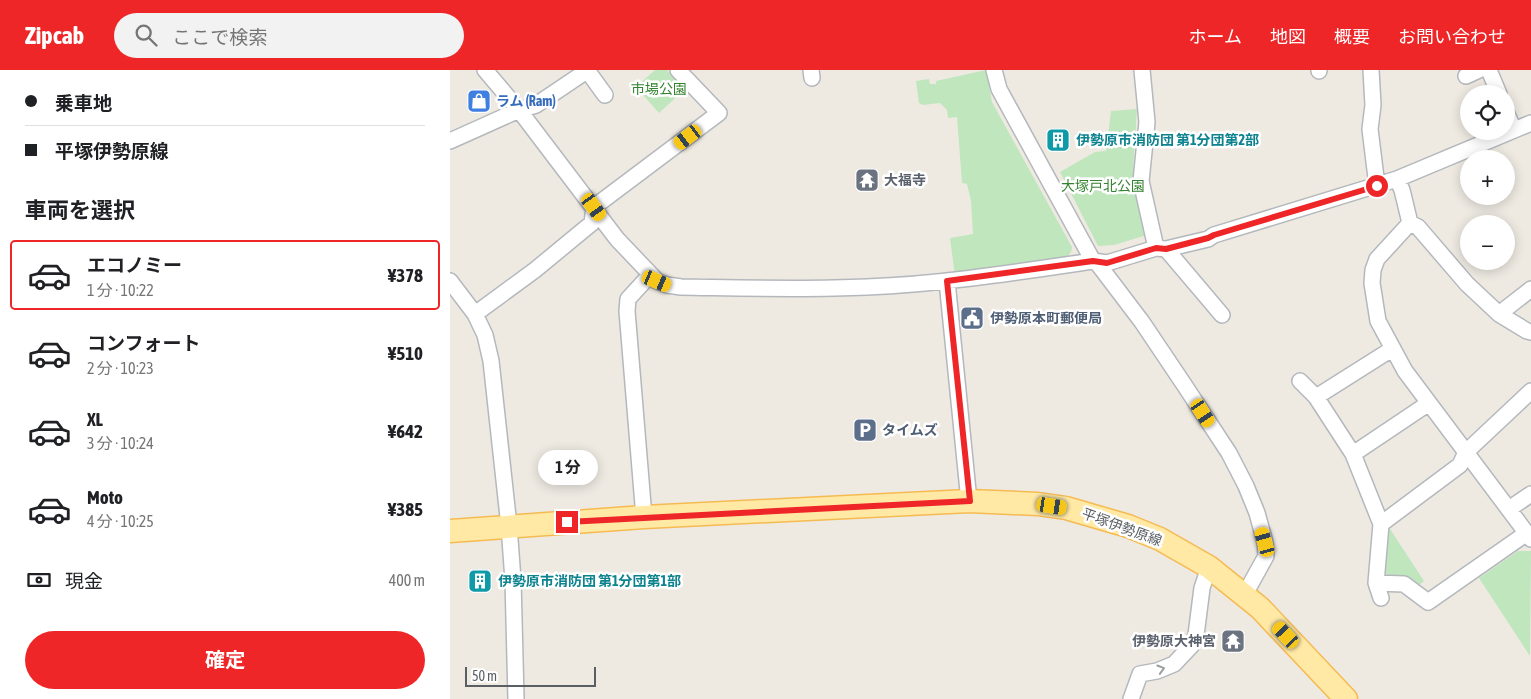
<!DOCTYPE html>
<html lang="ja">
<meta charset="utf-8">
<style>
:root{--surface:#fff;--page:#f2f2f2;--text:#202124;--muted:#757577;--line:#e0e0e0;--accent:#ef2628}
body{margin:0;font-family:"Asap Condensed","Noto Sans JP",sans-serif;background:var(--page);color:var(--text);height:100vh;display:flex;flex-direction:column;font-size:19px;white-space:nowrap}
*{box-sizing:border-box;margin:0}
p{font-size:16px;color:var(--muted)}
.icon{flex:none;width:28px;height:28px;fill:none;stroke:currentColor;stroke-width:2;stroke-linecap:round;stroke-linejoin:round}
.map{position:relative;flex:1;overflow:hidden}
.sheet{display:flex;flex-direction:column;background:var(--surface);width:450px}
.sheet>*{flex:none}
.guide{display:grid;align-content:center;height:110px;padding:0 25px;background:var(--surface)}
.controls{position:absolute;left:1010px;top:15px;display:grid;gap:10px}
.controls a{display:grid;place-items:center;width:55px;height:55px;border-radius:50%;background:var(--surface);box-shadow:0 2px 12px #0003;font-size:25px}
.scale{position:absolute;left:15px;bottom:12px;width:131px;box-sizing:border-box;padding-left:5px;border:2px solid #5a5f63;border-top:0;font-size:14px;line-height:18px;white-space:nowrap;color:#5a5f63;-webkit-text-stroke:4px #fff;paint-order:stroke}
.end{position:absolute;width:22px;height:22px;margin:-11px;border:6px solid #ef2628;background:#fff;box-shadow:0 0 0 2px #fff}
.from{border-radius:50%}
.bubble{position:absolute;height:35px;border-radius:18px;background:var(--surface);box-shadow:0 2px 12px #0003;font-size:16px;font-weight:700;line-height:35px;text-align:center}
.car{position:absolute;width:15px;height:30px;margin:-15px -8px;border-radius:6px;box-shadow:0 0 4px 1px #0007;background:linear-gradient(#f5c518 24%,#345 0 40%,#f5c518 0 76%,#345 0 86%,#f5c518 0)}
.guide b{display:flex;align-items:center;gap:18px;height:48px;font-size:19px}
.guide b+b{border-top:1px solid var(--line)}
.guide i{width:12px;height:12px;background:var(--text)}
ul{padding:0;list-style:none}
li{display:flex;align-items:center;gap:15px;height:70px;margin:0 10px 8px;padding:0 15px;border:2px solid transparent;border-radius:5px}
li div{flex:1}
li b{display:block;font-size:19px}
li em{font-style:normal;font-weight:700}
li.selected{border-color:var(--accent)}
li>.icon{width:45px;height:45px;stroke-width:1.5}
h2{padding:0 25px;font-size:22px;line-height:60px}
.pay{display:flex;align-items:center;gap:12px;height:55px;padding:0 25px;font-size:19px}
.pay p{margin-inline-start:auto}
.cta{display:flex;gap:10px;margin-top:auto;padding:10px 25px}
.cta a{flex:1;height:58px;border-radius:30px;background:var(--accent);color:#fff;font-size:20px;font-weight:700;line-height:58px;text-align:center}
header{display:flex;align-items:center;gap:30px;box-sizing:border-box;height:70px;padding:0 25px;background:var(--accent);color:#fff}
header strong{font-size:24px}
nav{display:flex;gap:28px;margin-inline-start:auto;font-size:18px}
.search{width:350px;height:45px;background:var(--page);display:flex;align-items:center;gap:12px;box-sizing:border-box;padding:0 18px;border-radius:28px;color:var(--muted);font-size:19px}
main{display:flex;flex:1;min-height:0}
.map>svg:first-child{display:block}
</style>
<header>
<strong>Zipcab</strong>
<div class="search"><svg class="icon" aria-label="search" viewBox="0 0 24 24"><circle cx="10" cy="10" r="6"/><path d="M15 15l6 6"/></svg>ここで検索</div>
<nav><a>ホーム</a><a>地図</a><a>概要</a><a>お問い合わせ</a></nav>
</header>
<main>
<section class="sheet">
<div class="guide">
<b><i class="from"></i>乗車地</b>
<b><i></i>平塚伊勢原線</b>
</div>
<h2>車両を選択</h2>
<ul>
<li class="selected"><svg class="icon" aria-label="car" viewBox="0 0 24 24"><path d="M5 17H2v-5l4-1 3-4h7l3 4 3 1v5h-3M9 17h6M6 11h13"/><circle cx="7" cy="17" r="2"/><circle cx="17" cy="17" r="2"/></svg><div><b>エコノミー</b><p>1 分 · 10:22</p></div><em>¥378</em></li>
<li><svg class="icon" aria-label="car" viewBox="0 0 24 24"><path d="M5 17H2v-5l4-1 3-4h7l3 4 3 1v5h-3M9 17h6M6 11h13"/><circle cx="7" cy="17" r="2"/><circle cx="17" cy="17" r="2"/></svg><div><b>コンフォート</b><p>2 分 · 10:23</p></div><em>¥510</em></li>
<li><svg class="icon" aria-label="car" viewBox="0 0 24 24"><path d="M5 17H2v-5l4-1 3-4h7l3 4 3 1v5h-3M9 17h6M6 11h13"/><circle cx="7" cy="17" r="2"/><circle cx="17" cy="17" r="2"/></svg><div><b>XL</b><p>3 分 · 10:24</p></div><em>¥642</em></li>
<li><svg class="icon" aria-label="car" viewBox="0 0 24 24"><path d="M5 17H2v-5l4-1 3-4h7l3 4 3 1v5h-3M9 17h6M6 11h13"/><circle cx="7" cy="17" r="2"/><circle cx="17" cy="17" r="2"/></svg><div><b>Moto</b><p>4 分 · 10:25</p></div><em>¥385</em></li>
</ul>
<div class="pay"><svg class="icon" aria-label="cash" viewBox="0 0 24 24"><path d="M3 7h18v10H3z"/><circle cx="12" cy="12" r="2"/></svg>現金<p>400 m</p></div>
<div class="cta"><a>確定</a></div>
</section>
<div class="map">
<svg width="1081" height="629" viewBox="0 0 1081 629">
<rect width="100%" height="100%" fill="#eeeae2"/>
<path fill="#c0e6bd" d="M 205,0 L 217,0 L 235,19 L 209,43 L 186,17 Z
M 536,0 L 542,32 L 622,177 C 622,182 619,186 614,189 L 505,206 L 500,168 L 523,164 L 521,131 L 517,114 L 512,113 L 507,47 L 498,48 L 497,40 L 490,33 L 473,35 L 469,33 L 466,11 L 479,9 L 480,14 L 486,14 L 486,11 Z
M 687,39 L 683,102 L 697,165 L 664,175 L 648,176 L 610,102 L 645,82 L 656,81 L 661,41 Z
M 940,459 L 974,511 L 969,515 L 957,506 L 938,505 L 932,501 L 936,463 Z
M 1068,481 L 1081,481 L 1080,586 L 1029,508 Z"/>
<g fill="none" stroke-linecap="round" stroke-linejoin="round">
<g stroke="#b4b8bd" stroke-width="18">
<path id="minor" d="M 35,0 L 69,40 L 167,169 L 207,211 L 217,215 L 231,217 C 293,218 355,220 417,217 C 493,214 568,202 643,191 L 657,193 L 706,178 L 716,179 L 758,169 L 764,165 L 947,109 L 1081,53
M 137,0 L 155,25
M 361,0 L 362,8
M 544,0 L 549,19 L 643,191 L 648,194 L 692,252 L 735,316 L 779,383 L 796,416 L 807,443 L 815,472 L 816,486 L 795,524
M 692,0 L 697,52 L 691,111 L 706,178
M 869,0 L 869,1
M 921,0 L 923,35 L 920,59 L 927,116
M 1039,0 L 1049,24
M 1016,6 L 1029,0
M 1056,42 L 1064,60
M 0,71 L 69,40 L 86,35 L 138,0
M 947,109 L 952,120 L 960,153 L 968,157 L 1017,214 L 1049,244 L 1077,261 L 1081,262
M 960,153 L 927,189 L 923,200 L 922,213 L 928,251 L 955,301 L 1081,469
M 716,179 L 772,245
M 0,211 L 25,244 L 35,265 L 41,291 L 59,456 L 63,510 L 66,629
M 497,211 L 519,431
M 25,244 L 85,200 L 142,153 L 144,137 L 269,43 L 228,0
M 1049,244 L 1081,219
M 850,311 L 866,327 L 903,384 L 931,454 L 926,513 L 931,528
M 866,327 L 942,279
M 903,384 L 979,333
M 1059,439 L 1081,424
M 194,447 L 177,241 L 178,229 L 200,205
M 931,454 L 1010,395 L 1016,382 L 1081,321
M 926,513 L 954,514 L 978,532 L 1077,463
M 681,629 L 690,604 L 707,601 L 724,594 L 742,575 L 746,565 L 752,518 L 759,497"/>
</g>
<g stroke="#f6ba52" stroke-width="25">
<path id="primary" d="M 0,461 L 194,447 L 519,431 L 588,434 L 616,438 L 678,456 L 710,469 L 759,497 L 810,538 L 896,629"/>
</g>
<use href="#minor" stroke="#fff" stroke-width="15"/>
<use href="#primary" stroke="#ffe9a5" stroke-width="22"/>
</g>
<defs><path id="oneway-chevron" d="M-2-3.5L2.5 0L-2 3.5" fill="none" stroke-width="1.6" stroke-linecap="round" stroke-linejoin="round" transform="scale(1.25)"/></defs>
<use stroke="#9c9fa1" href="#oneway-chevron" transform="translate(711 599) rotate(-17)"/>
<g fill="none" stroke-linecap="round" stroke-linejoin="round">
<path stroke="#ef2628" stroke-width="6" d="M 117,452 L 520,431 L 497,211 L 643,191 L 657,193 L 706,178 L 716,179 L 758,168 L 764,165 L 927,116"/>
</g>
<defs>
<g id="shop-square" transform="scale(1.25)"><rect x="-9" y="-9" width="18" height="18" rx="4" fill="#3f7fe0" stroke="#fff"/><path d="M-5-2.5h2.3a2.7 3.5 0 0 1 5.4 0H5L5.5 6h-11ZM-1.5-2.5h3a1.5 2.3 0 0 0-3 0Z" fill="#fff"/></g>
<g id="building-square" transform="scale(1.25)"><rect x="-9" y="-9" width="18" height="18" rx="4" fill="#0f9aa8" stroke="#fff"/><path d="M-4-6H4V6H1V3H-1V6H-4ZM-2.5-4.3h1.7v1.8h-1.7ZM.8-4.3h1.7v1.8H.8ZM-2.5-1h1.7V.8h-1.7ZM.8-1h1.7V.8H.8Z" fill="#fff"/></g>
<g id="temple-square" transform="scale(1.25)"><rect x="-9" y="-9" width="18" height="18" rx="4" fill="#6b7280" stroke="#fff"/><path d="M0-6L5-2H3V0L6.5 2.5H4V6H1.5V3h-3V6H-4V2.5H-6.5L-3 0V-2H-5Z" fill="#fff"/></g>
<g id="civic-square" transform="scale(1.25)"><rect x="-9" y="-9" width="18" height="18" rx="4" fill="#5c6f8a" stroke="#fff"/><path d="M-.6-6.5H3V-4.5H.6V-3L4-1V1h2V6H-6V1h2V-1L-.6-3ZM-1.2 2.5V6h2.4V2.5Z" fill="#fff"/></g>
<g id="parking-square" transform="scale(1.25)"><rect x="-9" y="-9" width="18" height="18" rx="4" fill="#5c6f8a" stroke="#fff"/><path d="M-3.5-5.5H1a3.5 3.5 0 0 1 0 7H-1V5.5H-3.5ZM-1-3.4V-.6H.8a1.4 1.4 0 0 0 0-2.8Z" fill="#fff"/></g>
</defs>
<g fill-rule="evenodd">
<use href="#shop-square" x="29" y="31"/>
<use href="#building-square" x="608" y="70"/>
<use href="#temple-square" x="417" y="110"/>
<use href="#civic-square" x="522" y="248"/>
<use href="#parking-square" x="415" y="360"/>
<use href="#building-square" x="30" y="511"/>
<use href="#temple-square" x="783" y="571"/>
</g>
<g text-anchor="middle" stroke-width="5" stroke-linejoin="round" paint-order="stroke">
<g font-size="14" fill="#348331" stroke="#fff">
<text x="209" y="24">市場公園</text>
<text x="653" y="121">大塚戸北公園</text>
</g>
<g font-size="14" font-weight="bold" fill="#366cbe" stroke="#fff" text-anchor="start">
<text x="46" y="36">ラム (Ram)</text>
</g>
<g font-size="14" font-weight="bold" fill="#0d838f" stroke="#fff" text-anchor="start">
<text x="626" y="75">伊勢原市消防団 第1分団第2部</text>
<text x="48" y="516">伊勢原市消防団 第1分団第1部</text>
</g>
<g font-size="14" font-weight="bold" fill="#5b616d" stroke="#fff" text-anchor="start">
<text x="434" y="115">大福寺</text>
<text x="766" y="576" text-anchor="end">伊勢原大神宮</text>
</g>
<g font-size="14" font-weight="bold" fill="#4e5e75" stroke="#fff" text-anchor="start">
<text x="540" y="253">伊勢原本町郵便局</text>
<text x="432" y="365">タイムズ</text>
</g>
<g font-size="14" fill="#5a5f63" stroke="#fff">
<text transform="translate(672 457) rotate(20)" y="5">平塚伊勢原線</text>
</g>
</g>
</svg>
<div class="controls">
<a><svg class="icon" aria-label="locate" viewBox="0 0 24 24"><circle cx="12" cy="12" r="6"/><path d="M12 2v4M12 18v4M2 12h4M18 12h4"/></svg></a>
<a>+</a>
<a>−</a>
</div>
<div class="scale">50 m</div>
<i class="end from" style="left:927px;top:116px"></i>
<i class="end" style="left:117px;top:452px"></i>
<div class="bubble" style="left:88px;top:380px;width:60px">1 分</div>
<i class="car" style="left:238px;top:67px;rotate:233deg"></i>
<i class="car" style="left:144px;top:137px;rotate:144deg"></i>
<i class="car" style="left:207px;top:211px;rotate:113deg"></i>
<i class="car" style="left:753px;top:343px;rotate:147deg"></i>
<i class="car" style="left:602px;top:436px;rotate:99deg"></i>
<i class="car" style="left:815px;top:472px;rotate:344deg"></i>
<i class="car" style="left:836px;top:565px;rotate:317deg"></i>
</div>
</main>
